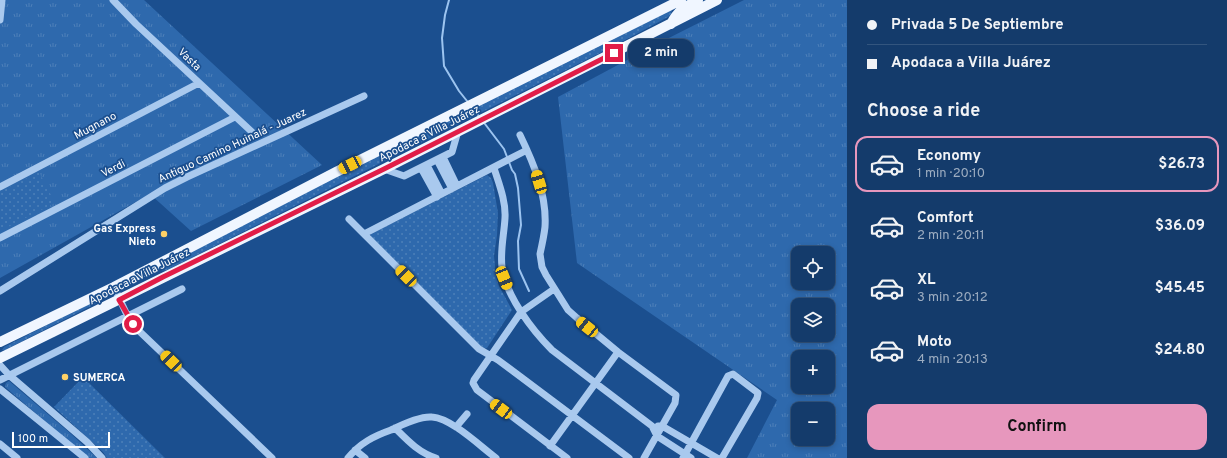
<!DOCTYPE html>
<meta charset="utf-8">
<style>
:root{--surface:#143b6b;--page:#1d4271;--text:#f1f3f6;--muted:#9dadc1;--line:#33557e;--accent:#e797bd}
body{margin:0;font-family:Overpass,sans-serif;background:var(--page);color:var(--text);height:100vh;display:flex;flex-direction:column;font-size:15px;white-space:nowrap}
*{box-sizing:border-box;margin:0}
p{font-size:13px;color:var(--muted)}
.icon{flex:none;width:22px;height:22px;fill:none;stroke:currentColor;stroke-width:2;stroke-linecap:round;stroke-linejoin:round}
.map{position:relative;flex:1;overflow:hidden}
.drawer{display:flex;flex-direction:column;background:var(--surface);width:380px}
.drawer>*{flex:none}
.hud{display:grid;align-content:center;height:88px;padding:0 20px;background:var(--surface)}
.buttons{position:absolute;left:791px;top:246px;display:grid;gap:8px}
.buttons a{display:grid;place-items:center;width:44px;height:44px;border-radius:8px;background:var(--surface);box-shadow:0 2px 6px #0003,0 0 0 1px var(--line);font-size:20px}
.scale{position:absolute;left:12px;bottom:10px;width:98px;box-sizing:border-box;padding-left:4px;border:2px solid #fff;border-top:0;font-size:11px;line-height:14px;white-space:nowrap;color:#fff;-webkit-text-stroke:3px #1b4f8f;paint-order:stroke}
.end{position:absolute;width:18px;height:18px;margin:-9px;border:5px solid #e11d48;background:#fff;box-shadow:0 0 0 2px #fff}
.from{border-radius:50%}
.bubble{position:absolute;height:28px;border-radius:12px;background:var(--surface);box-shadow:0 2px 6px #0003,0 0 0 1px var(--line);font-size:13px;font-weight:700;line-height:28px;text-align:center}
.car{position:absolute;width:12px;height:24px;margin:-12px -6px;border-radius:5px;box-shadow:0 0 3px 1px #0007;background:linear-gradient(#f5c518 24%,#345 0 40%,#f5c518 0 76%,#345 0 86%,#f5c518 0)}
.hud b{display:flex;align-items:center;gap:14px;height:38px;font-size:15px}
.hud b+b{border-top:1px solid var(--line)}
.hud i{width:10px;height:10px;background:var(--text)}
ul{padding:0;list-style:none}
li{display:flex;align-items:center;gap:12px;height:56px;margin:0 8px 6px;padding:0 12px;border:2px solid transparent;border-radius:12px}
li div{flex:1}
li b{display:block;font-size:15px}
li em{font-style:normal;font-weight:700}
li.active{border-color:var(--accent)}
li>.icon{width:36px;height:36px;stroke-width:1.5}
h2{padding:0 20px;font-size:18px;line-height:48px}
.action{display:flex;gap:8px;margin-top:auto;padding:8px 20px}
.action a{flex:1;height:46px;border-radius:12px;background:var(--accent);color:#111;font-size:16px;font-weight:700;line-height:46px;text-align:center}
main{display:flex;flex:1;min-height:0}
.map>svg:first-child{display:block}
</style>
<main>
<div class="map">
<svg width="847" height="458" viewBox="0 0 847 458">
<defs>
<pattern id="grass-tufts" width="24" height="20" patternUnits="userSpaceOnUse"><rect width="24" height="20" fill="#2e69ad"/><path d="M3 7l-1-3M5 7V3M7 7l1-3M15 17l-1-3M17 17v-4M19 17l1-3" fill="none" stroke="#4d80b9"/></pattern>
<pattern id="park-dots" width="8" height="8" patternUnits="userSpaceOnUse"><rect width="8" height="8" fill="#2e69ad"/><path d="M2 2h.1M6 6h.1" fill="none" stroke="#4d80b9" stroke-width="1.8" stroke-linecap="round"/></pattern>
</defs>
<rect width="100%" height="100%" fill="#1b4f8f"/>
<path fill="url(#grass-tufts)" fill-rule="evenodd" d="M 0,0 L 144,0 L 322,165 L 191,231 L 150,194 L 0,278 Z
M 744,0 L 847,0 L 847,458 L 747,458 L 777,400 L 577,263 L 558,97 L 657,44 ZM 798,253 L 828,253 L 828,283 L 798,283 ZM 798,305 L 828,305 L 828,335 L 798,335 ZM 798,357 L 828,357 L 828,387 L 798,387 ZM 798,409 L 828,409 L 828,439 L 798,439 Z
M 9,381 L 70,433 L 97,458 L 88,458 L 5,387 L 6,383 Z"/>
<path fill="url(#park-dots)" d="M 686,0 L 687,0 L 672,9 L 671,14 L 668,17 L 614,46 L 167,270 L 162,271 L 160,265 Z
M 39,172 L 55,203 L 0,231 L 0,192 Z
M 487,175 L 491,178 L 493,183 L 498,213 L 497,235 L 494,256 L 496,276 L 499,286 L 512,310 L 487,348 L 483,349 L 371,237 L 371,234 Z
M 98,299 L 99,302 L 97,303 L 5,350 L 2,350 L 4,347 Z
M 83,377 L 165,458 L 107,458 L 103,452 L 54,407 Z"/>
<g fill="none" stroke-linecap="round" stroke-linejoin="round">
<path stroke="#9cc4f0" stroke-width="2" d="M 449,0 L 445,15 L 442,38 L 444,66 L 459,91 L 467,101
M 474,110 L 478,115
M 485,124 L 504,149 L 512,170 L 515,174 L 518,188 L 521,225 L 518,241 L 519,269 L 529,291"/>
<path stroke="#a9c9ee" stroke-width="7" d="M 113,0 L 136,24 L 252,132
M 0,20 L 2,0
M 520,135 C 534,164 547,195 545,227 C 544,236 542,245 540,254 L 542,267 L 546,275 L 568,310 L 577,318 L 618,352 L 676,395 L 675,403 L 644,458
M 443,157 L 457,186
M 437,160 L 452,189
M 427,165 L 442,194
M 421,168 L 437,197
M 494,168 C 499,184 506,201 505,218 C 504,235 500,251 502,267 C 506,296 532,330 552,350 L 652,426 L 657,436 L 691,458
M 384,169 L 404,176 L 452,152 L 458,131
M 0,187 L 199,83
M 349,219 L 479,349 L 498,360 L 629,458
M 364,234 L 527,150
M 0,238 L 235,117
M 114,287 L 128,317 L 137,329 L 272,458
M 554,289 L 521,312 L 474,380 L 473,383 L 477,390 L 567,458
M 0,291 L 165,188 L 187,177 L 364,96
M 0,365 L 9,375 L 87,442 L 102,458
M 0,380 L 182,289
M 0,389 L 85,458
M 658,426 L 662,426 L 717,458
M 456,427 L 467,414
M 395,428 C 407,440 419,453 436,458
M 0,444 L 17,458
M 550,446 L 618,352
M 355,450 L 365,458
M 348,458 C 360,443 374,436 391,430 C 401,425 421,416 432,417 C 451,418 480,446 496,458
M 683,458 L 728,376 L 733,374 L 758,393 L 757,398 L 722,458"/>
<path stroke="#f0f6ff" stroke-width="10" d="M 671,24 C 678,10 685,7 698,0
M 0,342 L 114,287 L 336,172 L 681,0
M 0,358 L 384,169 L 717,0"/>
</g>
<g fill="none" stroke-linecap="round" stroke-linejoin="round">
<path stroke="#e11d48" stroke-width="5" d="M 133,324 L 119,300 L 163,277 L 384,169 L 614,53"/>
</g>
<g fill="#ffd166" stroke="#1b4f8f" stroke-width="1.5">
<circle cx="164" cy="234" r="4"/>
<circle cx="65" cy="377" r="4"/>
</g>
<g text-anchor="middle" stroke-width="3.5" stroke-linejoin="round" paint-order="stroke">
<g font-size="11" fill="#fff" stroke="#1b4f8f">
<text transform="translate(190 59) rotate(44)" y="4">Vasta</text>
<text transform="translate(95 125) rotate(-28)" y="4">Mugnano</text>
<text transform="translate(429 133) rotate(-27)" y="4">Apodaca a Villa Juárez</text>
<text transform="translate(232 145) rotate(-25)" y="4">Antiguo Camino Huinalá - Juarez</text>
<text transform="translate(113 168) rotate(-27)" y="4">Verdi</text>
<text transform="translate(139 276) rotate(-27)" y="4">Apodaca a Villa Juárez</text>
</g>
<g font-size="11" font-weight="bold" fill="#fff" stroke="#1b4f8f" text-anchor="end">
<text x="156" y="232">Gas Express<tspan x="156" dy="13">Nieto</tspan></text>
<text x="73" y="381" text-anchor="start">SUMERCA</text>
</g>
</g>
</svg>
<div class="buttons">
<a><svg class="icon" aria-label="locate" viewBox="0 0 24 24"><circle cx="12" cy="12" r="6"/><path d="M12 2v4M12 18v4M2 12h4M18 12h4"/></svg></a>
<a><svg class="icon" aria-label="layers" viewBox="0 0 24 24"><path d="M12 4l9 5-9 5-9-5zM3 14l9 5 9-5"/></svg></a>
<a>+</a>
<a>−</a>
</div>
<div class="scale">100 m</div>
<i class="end from" style="left:133px;top:324px"></i>
<i class="end" style="left:614px;top:53px"></i>
<div class="bubble" style="left:628px;top:39px;width:66px">2 min</div>
<i class="car" style="left:350px;top:165px;rotate:243deg"></i>
<i class="car" style="left:539px;top:182px;rotate:343deg"></i>
<i class="car" style="left:406px;top:276px;rotate:315deg"></i>
<i class="car" style="left:504px;top:278px;rotate:158deg"></i>
<i class="car" style="left:587px;top:327px;rotate:309deg"></i>
<i class="car" style="left:171px;top:361px;rotate:314deg"></i>
<i class="car" style="left:501px;top:409px;rotate:307deg"></i>
</div>
<section class="drawer">
<div class="hud">
<b><i class="from"></i>Privada 5 De Septiembre</b>
<b><i></i>Apodaca a Villa Juárez</b>
</div>
<h2>Choose a ride</h2>
<ul>
<li class="active"><svg class="icon" aria-label="car" viewBox="0 0 24 24"><path d="M5 17H2v-5l4-1 3-4h7l3 4 3 1v5h-3M9 17h6M6 11h13"/><circle cx="7" cy="17" r="2"/><circle cx="17" cy="17" r="2"/></svg><div><b>Economy</b><p>1 min · 20:10</p></div><em>$26.73</em></li>
<li><svg class="icon" aria-label="car" viewBox="0 0 24 24"><path d="M5 17H2v-5l4-1 3-4h7l3 4 3 1v5h-3M9 17h6M6 11h13"/><circle cx="7" cy="17" r="2"/><circle cx="17" cy="17" r="2"/></svg><div><b>Comfort</b><p>2 min · 20:11</p></div><em>$36.09</em></li>
<li><svg class="icon" aria-label="car" viewBox="0 0 24 24"><path d="M5 17H2v-5l4-1 3-4h7l3 4 3 1v5h-3M9 17h6M6 11h13"/><circle cx="7" cy="17" r="2"/><circle cx="17" cy="17" r="2"/></svg><div><b>XL</b><p>3 min · 20:12</p></div><em>$45.45</em></li>
<li><svg class="icon" aria-label="car" viewBox="0 0 24 24"><path d="M5 17H2v-5l4-1 3-4h7l3 4 3 1v5h-3M9 17h6M6 11h13"/><circle cx="7" cy="17" r="2"/><circle cx="17" cy="17" r="2"/></svg><div><b>Moto</b><p>4 min · 20:13</p></div><em>$24.80</em></li>
</ul>
<div class="action"><a>Confirm</a></div>
</section>
</main>
